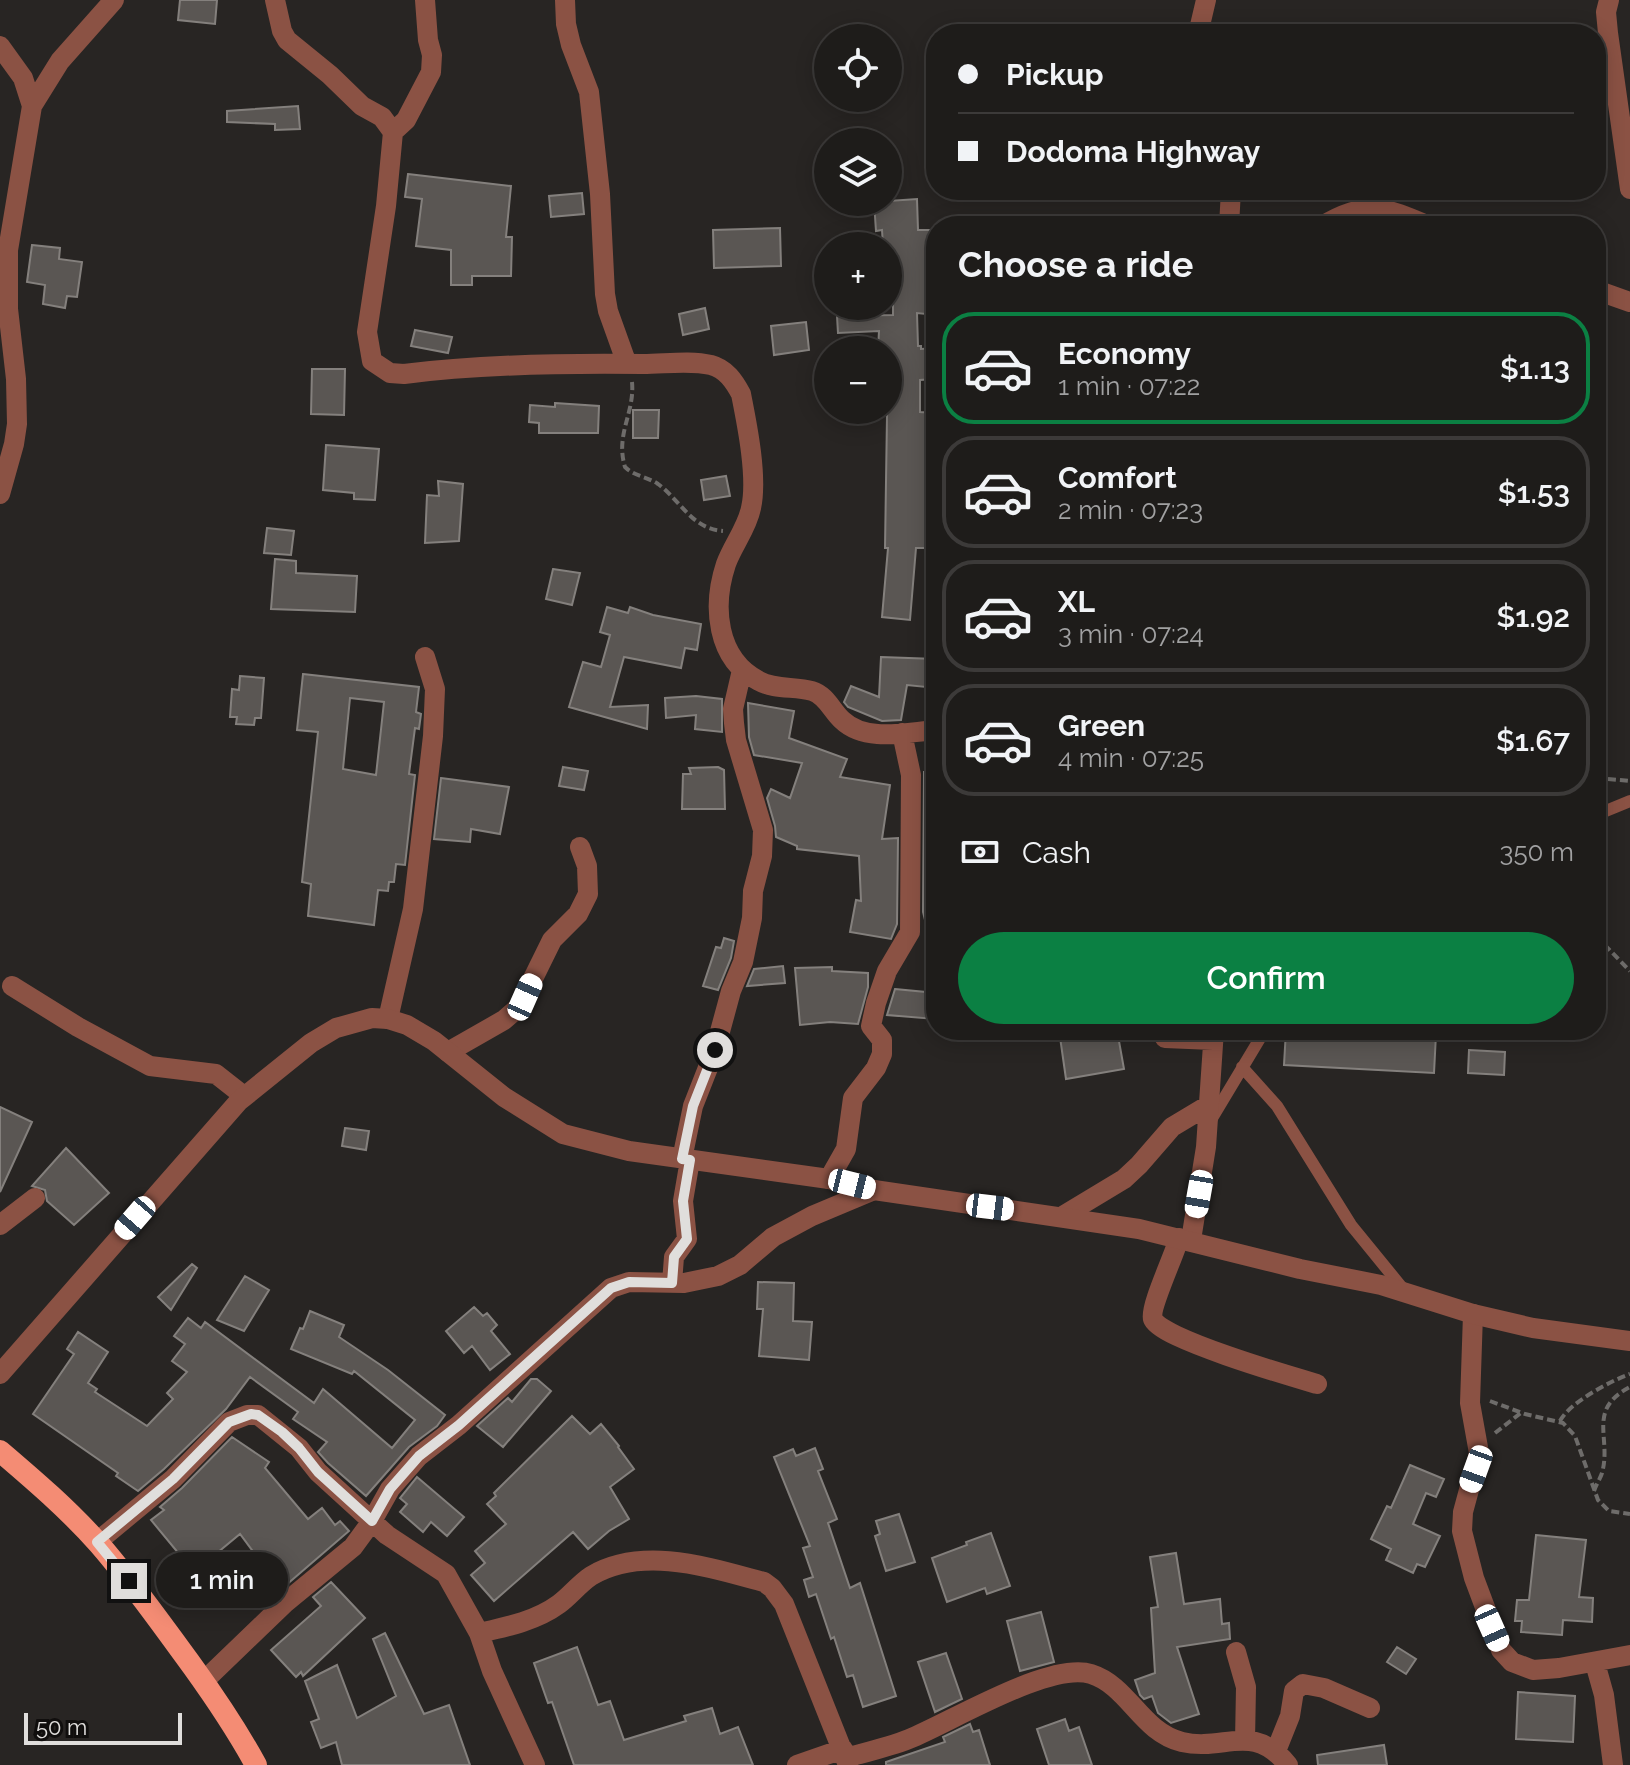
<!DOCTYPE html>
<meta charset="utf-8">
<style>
:root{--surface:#1e1c1a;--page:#262523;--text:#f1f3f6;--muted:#a1a1a2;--line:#3c3a39;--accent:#0b8043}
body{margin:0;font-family:Raleway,sans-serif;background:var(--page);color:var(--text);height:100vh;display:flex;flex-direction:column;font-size:30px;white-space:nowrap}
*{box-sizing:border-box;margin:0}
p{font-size:26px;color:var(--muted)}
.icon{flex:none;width:44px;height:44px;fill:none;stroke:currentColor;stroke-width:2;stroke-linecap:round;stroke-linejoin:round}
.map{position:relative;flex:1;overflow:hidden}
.sheet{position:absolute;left:926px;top:216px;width:680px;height:824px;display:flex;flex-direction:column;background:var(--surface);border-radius:32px;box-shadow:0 4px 20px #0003,0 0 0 2px var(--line)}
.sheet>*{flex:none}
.guide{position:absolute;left:926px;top:24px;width:680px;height:176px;border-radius:32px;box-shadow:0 4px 20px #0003,0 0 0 2px var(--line);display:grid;align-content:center;height:176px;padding:0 32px;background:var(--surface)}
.fabs{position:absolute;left:814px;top:24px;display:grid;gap:16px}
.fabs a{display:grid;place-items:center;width:88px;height:88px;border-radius:50%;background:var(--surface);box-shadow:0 4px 20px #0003,0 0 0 2px var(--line);font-size:40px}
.scale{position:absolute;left:24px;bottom:20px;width:158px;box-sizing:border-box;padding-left:8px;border:4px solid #e0dedc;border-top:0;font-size:22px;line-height:28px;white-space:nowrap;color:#e0dedc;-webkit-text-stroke:6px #100e0d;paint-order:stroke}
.end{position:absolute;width:36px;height:36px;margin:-18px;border:10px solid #e0dedc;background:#111;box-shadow:0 0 0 4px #111}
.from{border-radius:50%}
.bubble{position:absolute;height:56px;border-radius:28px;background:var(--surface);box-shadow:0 4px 20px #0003,0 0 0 2px var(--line);font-size:26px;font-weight:600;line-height:56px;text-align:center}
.car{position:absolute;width:24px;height:48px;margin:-24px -12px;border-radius:10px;box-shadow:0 0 6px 2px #0007;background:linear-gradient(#fff 24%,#345 0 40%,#fff 0 76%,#345 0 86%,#fff 0)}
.guide b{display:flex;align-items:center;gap:28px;height:76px;font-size:30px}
.guide b+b{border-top:2px solid var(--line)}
.guide i{width:20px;height:20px;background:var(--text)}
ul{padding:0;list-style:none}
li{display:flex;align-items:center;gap:24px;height:112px;margin:0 16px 12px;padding:0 16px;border:4px solid var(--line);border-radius:32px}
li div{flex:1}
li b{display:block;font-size:30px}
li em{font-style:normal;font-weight:600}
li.active{border-color:var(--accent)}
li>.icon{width:72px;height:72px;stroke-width:1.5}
h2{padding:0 32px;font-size:36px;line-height:96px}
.pay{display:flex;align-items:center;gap:20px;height:88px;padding:0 32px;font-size:30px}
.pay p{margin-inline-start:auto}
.cta{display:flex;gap:16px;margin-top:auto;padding:16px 32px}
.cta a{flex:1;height:92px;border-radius:48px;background:var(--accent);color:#fff;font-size:32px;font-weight:600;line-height:92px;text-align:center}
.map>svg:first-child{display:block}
</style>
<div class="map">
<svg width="1630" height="1765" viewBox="0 0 1630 1765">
<rect width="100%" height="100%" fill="#282523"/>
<path fill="#5a5653" stroke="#84807d" stroke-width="2" fill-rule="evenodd" d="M 180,0 L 217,0 L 215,24 L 178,20 Z
M 298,106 L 300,129 L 275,130 L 275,124 L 227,122 L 227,111 Z
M 408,174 L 511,186 L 506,237 L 512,237 L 511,276 L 472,276 L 472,285 L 451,285 L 451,250 L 416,246 L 422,199 L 405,197 Z
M 582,193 L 584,214 L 551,217 L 549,196 Z
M 917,199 L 918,230 L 936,230 L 936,315 L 917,313 L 918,346 L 921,346 L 921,349 L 936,348 L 936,379 L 920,380 L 920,412 L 936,413 L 936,548 L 916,548 L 910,620 L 882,617 L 888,548 L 885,548 L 888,350 L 878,350 L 879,331 L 838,333 L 837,316 L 893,315 L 893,278 L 888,278 L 888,246 L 883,246 L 882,230 L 876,231 L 874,202 Z
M 780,228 L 781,266 L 714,268 L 713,230 Z
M 32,245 L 60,248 L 59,259 L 82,262 L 77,297 L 67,296 L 65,308 L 43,304 L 45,285 L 27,282 Z
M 705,308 L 709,329 L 683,335 L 679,314 Z
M 806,322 L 809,350 L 774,355 L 771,326 Z
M 415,330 L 452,337 L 448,353 L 411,346 Z
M 312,369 L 345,369 L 344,415 L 311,414 Z
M 555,403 L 599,406 L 598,433 L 539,433 L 539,423 L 529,422 L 530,405 L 555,407 Z
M 633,410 L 659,410 L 658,438 L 633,438 Z
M 326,445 L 379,449 L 375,500 L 354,499 L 354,493 L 323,490 Z
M 726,476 L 730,496 L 704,500 L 701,480 Z
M 438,481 L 463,484 L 459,541 L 425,543 L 427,495 L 439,496 Z
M 267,528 L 294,531 L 291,555 L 264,553 Z
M 275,559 L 296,561 L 296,573 L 357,576 L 355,612 L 271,609 Z
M 553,569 L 580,573 L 572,605 L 546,599 Z
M 607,607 L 628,613 L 630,607 L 653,615 L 701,624 L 697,650 L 685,648 L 681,668 L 624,657 L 610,707 L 648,705 L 647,729 L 569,707 L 583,662 L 601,667 L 610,635 L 600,632 Z
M 881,657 L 936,659 L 936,688 L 907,685 L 901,720 L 882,721 L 848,707 L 844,702 L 851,686 L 879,697 Z
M 303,674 L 419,687 L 416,712 L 421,714 L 419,729 L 415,728 L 409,774 L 415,775 L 405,865 L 396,864 L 394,882 L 389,882 L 388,891 L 378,890 L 374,925 L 308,916 L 311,884 L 302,882 L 318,732 L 297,730 ZM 350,698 L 384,702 L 376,775 L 343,769 Z
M 240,676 L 264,678 L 261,718 L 255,718 L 254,725 L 236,724 L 237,717 L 230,717 L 232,689 L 239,690 Z
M 696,696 L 722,699 L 722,732 L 695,729 L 696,715 L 666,718 L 665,698 Z
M 748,703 L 794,711 L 789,738 L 847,759 L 840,777 L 890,785 L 882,839 L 898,838 L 897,924 L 891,939 L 850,932 L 856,900 L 861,901 L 859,856 L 797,849 L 797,846 L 776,837 L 775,826 L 767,798 L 771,789 L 790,798 L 802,763 L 754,755 L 749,737 Z
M 563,767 L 588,771 L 584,790 L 559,786 Z
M 718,767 L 724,770 L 725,809 L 682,809 L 683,774 L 691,774 L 689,768 Z
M 924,772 L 936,772 L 936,939 L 930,940 L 923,912 Z
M 441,778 L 509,787 L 500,834 L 471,829 L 470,842 L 434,839 Z
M 724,938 L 734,941 L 731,958 L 718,990 L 703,986 L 716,947 L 721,948 Z
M 783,966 L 785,983 L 747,986 L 754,969 Z
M 832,967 L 832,971 L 868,973 L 868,987 L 858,1024 L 830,1022 L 800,1025 L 795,968 Z
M 895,989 L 936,993 L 935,1019 L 887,1015 Z
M 1059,1030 L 1117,1030 L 1124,1069 L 1066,1079 Z
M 1286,1030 L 1436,1034 L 1434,1073 L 1284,1065 Z
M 1469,1050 L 1505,1052 L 1504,1075 L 1468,1073 Z
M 0,1107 L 32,1122 L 0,1192 Z
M 345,1128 L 369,1131 L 366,1150 L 342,1146 Z
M 66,1148 L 109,1193 L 74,1225 L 47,1201 L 45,1190 L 32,1186 Z
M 192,1264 L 197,1268 L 171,1310 L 158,1297 Z
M 245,1276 L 269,1290 L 244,1331 L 217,1320 Z
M 758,1282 L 794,1283 L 793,1321 L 812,1322 L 809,1360 L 759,1356 L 763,1309 L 757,1309 Z
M 474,1307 L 483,1316 L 487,1313 L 497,1325 L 491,1331 L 510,1354 L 490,1370 L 472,1346 L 464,1353 L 446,1331 Z
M 310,1311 L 344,1325 L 339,1337 L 388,1370 L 445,1415 L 437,1426 L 409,1447 L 366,1496 L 328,1463 L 318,1452 L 327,1442 L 293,1419 L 298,1412 L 250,1377 L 226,1409 L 164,1469 L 138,1491 L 116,1476 L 118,1473 L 33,1414 L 74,1354 L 67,1349 L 78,1332 L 108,1352 L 88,1383 L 97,1389 L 95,1392 L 147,1426 L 173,1399 L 167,1393 L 187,1372 L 172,1361 L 185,1344 L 174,1336 L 188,1318 L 201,1328 L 205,1322 L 314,1403 L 323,1389 L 392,1448 L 415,1420 L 354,1371 L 352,1374 L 291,1349 L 300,1328 L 303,1329 Z
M 531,1379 L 537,1379 L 551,1391 L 503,1447 L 477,1426 L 508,1398 L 512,1402 Z
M 572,1416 L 590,1434 L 601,1424 L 619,1446 L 618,1447 L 634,1469 L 610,1487 L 629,1519 L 609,1531 L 588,1549 L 573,1532 L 494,1601 L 471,1575 L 485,1563 L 475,1551 L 506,1524 L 487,1504 L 496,1496 L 494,1493 Z
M 232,1437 L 269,1462 L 265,1468 L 308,1519 L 322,1508 L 335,1525 L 340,1521 L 349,1531 L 278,1592 L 266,1575 L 269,1573 L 240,1534 L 194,1572 L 151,1520 L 164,1510 L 160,1507 L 182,1488 Z
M 815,1448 L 823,1469 L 818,1471 L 837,1519 L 828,1523 L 850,1588 L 860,1583 L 896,1696 L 863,1707 L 853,1675 L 847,1677 L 834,1637 L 831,1639 L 816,1594 L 809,1597 L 804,1580 L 813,1577 L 803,1548 L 810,1546 L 774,1457 L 793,1449 L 796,1456 Z
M 1410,1465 L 1444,1479 L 1436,1497 L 1426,1493 L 1413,1524 L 1440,1536 L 1425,1567 L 1417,1564 L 1413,1573 L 1386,1560 L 1391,1549 L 1371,1539 L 1387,1506 L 1391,1508 Z
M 417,1477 L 464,1517 L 447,1536 L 431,1522 L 423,1532 L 400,1512 L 407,1504 L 400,1498 Z
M 899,1514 L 915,1562 L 886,1571 L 875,1536 L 880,1534 L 876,1521 Z
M 991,1533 L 1010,1586 L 987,1594 L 985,1588 L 947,1602 L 932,1558 L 967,1545 L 966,1542 Z
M 1536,1535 L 1586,1540 L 1579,1597 L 1593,1598 L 1592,1622 L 1563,1620 L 1562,1635 L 1521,1632 L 1522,1621 L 1515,1621 L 1517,1600 L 1529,1600 Z
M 1176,1553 L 1184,1604 L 1220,1599 L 1222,1624 L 1229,1623 L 1230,1639 L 1177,1647 L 1199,1714 L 1171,1723 L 1158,1713 L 1152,1696 L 1144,1699 L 1140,1695 L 1135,1680 L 1155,1673 L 1151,1608 L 1158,1607 L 1150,1557 Z
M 331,1582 L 365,1618 L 303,1676 L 301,1672 L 296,1677 L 271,1650 L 321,1606 L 313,1597 Z
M 1041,1612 L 1054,1662 L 1020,1671 L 1007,1621 Z
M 385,1633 L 424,1714 L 449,1705 L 470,1765 L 342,1765 L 336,1742 L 321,1748 L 311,1722 L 319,1719 L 305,1681 L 337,1665 L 357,1718 L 396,1696 L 373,1639 Z
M 577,1647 L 598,1705 L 610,1701 L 624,1740 L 686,1721 L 684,1716 L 712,1708 L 720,1734 L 738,1727 L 753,1765 L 574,1765 L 552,1702 L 548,1703 L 534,1663 Z
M 1397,1647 L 1416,1659 L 1406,1674 L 1387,1662 Z
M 946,1653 L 962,1699 L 935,1712 L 918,1662 Z
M 1518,1692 L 1575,1696 L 1573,1742 L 1516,1739 Z
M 1065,1719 L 1069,1731 L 1079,1727 L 1092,1765 L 1049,1765 L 1037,1729 Z
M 970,1724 L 973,1732 L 979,1730 L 990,1765 L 886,1765 L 886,1762 L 945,1742 L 943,1737 Z
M 1384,1745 L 1387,1765 L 1318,1765 L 1317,1755 Z"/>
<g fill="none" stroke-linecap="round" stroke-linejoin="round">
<path stroke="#6e6c6a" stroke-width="4" stroke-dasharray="8 4" stroke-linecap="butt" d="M 632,382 C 635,413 615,434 625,467 C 634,476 648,477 658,484 C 681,501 692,529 723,531
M 1596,778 L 1630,781
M 1596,936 L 1630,971
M 1490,1401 L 1525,1414 L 1563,1423 L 1575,1436 L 1598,1500 L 1609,1511 L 1630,1514
M 1560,1421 C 1569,1403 1610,1381 1630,1374
M 1495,1433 L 1522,1412
M 1594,1491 C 1596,1485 1600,1479 1602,1473 C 1612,1437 1586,1410 1630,1387"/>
<path stroke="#8b5244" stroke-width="12" d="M 1596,815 L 1630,801
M 1242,1067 L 1277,1106 L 1351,1225 L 1404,1290
M 1211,1120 L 1265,1030"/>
<path stroke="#8b5244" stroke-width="20" d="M 275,0 L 282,31 L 287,40 L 330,75 L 362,106 L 382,117 L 393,132 L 386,206 L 367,332 L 372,361 L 390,373 L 404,374 C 482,364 564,363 643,364 C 665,364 690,360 711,365 C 726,369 734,381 741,394 C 747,424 758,478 751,508 C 747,528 733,545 726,564 C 712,606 716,659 759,681 C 775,690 795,686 812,691 C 826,695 832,711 842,720 C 866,743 907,732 936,730
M 565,0 L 566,24 L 571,45 L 589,92 L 600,194 L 605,294 L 608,311 L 627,364
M 1609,0 L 1606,12 L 1608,33 L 1630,189
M 1198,34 L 1206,0
M 0,46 L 23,78 L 32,106 L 8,250 L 8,309 L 16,379 L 17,424 L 14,444 L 0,494
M 32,106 L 60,61 L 114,0
M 393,132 L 406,120 L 431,72 L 432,55 L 428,40 L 425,0
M 1229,226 L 1231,190
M 1322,226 C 1366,199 1385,207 1429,226
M 1596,290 L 1630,302
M 12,986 L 78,1027 L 150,1066 L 216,1074 L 244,1096
M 388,1019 L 413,909 L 433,736 L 435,689 L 425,657
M 1165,1038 L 1213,1040
M 448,1052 L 504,1020 L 519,1007 L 552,940 L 578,914 L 588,894 L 587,866 L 580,847
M 682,1159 L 693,1106 L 715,1050 L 731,991 L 743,962 L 752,918 L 753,891 L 762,856 L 763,830 L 736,740 L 734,723 L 733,709 L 742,670
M 829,1179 L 846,1149 L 853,1098 L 876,1068 L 882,1054 L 882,1040 L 871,1026 L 876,1003 L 887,971 L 910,932 L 911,775 L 902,733
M 1061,1217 L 1124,1179 L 1139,1165 L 1172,1127 L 1207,1106
M 0,1225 L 35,1198
M 1179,1238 C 1175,1254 1149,1308 1153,1319 C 1158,1338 1293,1377 1317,1384
M 1191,1240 L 1206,1147 L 1214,1030
M 672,1283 L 674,1257 L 687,1239 L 683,1201 L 690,1160
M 1473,1314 L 1470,1403 L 1479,1453 L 1463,1512 L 1462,1531 L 1474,1578 L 1501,1650 L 1512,1662 L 1533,1670 L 1559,1668 L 1630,1655
M 97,1542 L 173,1479 L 229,1422 L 247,1415 L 258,1415 L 299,1448 L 318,1472 L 387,1535 L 446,1574 L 479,1633 L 492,1671 L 535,1765
M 479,1633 C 506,1627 536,1621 559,1604 C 570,1596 579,1584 591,1576 C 643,1545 711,1568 764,1582 L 772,1588 L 784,1604 L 848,1765
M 1236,1652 L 1246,1687 L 1245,1741
M 1595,1663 L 1604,1695 L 1613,1765
M 205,1680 L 285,1603 L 353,1547 L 372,1521 L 390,1489 L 419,1456 L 459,1425 L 611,1288 L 629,1282 L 684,1283 L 718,1276 L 740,1265 L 773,1237 L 812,1216 L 874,1190
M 1276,1751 L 1290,1716 L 1294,1691 L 1303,1684 L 1324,1688 L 1370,1708
M 845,1758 C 867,1752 889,1747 909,1739 C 951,1722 1050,1661 1091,1674 C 1129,1686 1141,1732 1182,1742 C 1225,1752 1252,1721 1288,1765
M 797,1765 L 843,1749"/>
<path stroke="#8b5244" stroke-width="20" d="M 0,1374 L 239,1101 L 311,1043 L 336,1028 L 372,1018 L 388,1019 L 407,1025 L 434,1041 L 504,1097 L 563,1134 L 629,1151 L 829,1179 L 874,1190 L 1139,1229 L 1300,1269 L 1381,1285 L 1473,1314 L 1533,1328 L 1630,1341"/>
<path stroke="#f48c74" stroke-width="22" d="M 0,1451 C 34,1480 69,1510 99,1544 C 133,1583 162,1625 193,1667 C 216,1699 237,1730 256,1765"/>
</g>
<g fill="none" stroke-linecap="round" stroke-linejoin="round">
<path stroke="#e0dedc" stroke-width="10" d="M 129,1581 L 97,1542 L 173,1479 L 229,1422 L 251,1414 L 258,1415 L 282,1432 L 299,1448 L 318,1472 L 372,1521 L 390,1489 L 419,1456 L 459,1425 L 611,1288 L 629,1282 L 672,1283 L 674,1257 L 687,1239 L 683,1201 L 690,1160 L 682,1159 L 693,1106 L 715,1050"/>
</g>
</svg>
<div class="fabs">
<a><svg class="icon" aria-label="locate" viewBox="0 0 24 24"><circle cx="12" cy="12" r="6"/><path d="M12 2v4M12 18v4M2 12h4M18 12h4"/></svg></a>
<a><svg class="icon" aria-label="layers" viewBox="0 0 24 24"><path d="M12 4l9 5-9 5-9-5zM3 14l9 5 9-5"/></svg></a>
<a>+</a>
<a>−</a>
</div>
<div class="scale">50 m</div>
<i class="end from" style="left:715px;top:1050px"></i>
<i class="end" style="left:129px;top:1581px"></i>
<div class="bubble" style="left:156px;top:1552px;width:132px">1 min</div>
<i class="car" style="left:525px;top:997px;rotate:24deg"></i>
<i class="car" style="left:852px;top:1184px;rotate:104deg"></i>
<i class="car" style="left:1199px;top:1194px;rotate:190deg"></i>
<i class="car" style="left:990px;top:1207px;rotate:97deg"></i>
<i class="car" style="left:135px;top:1218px;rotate:221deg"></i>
<i class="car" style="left:1476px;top:1469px;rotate:200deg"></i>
<i class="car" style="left:1492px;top:1628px;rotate:156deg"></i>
<div class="guide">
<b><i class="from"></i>Pickup</b>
<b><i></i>Dodoma Highway</b>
</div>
<section class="sheet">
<h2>Choose a ride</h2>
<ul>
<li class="active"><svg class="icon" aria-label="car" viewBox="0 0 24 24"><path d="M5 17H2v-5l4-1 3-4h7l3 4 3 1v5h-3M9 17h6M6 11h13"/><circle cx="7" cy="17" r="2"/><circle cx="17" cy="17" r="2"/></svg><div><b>Economy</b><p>1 min · 07:22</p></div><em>$1.13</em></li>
<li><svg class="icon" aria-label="car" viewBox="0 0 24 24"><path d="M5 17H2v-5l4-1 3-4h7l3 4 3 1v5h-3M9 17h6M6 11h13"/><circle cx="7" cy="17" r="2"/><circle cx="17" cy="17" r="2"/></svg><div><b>Comfort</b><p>2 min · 07:23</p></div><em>$1.53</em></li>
<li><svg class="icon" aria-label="car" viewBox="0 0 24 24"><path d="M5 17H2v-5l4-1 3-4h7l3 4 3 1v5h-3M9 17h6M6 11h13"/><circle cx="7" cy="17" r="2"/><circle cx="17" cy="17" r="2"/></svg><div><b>XL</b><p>3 min · 07:24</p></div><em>$1.92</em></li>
<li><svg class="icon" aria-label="car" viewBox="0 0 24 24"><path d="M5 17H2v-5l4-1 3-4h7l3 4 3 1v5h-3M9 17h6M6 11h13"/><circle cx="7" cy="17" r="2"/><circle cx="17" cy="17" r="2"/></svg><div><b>Green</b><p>4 min · 07:25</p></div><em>$1.67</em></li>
</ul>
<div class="pay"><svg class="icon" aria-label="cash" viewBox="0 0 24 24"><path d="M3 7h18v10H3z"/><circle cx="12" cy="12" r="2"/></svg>Cash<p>350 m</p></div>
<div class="cta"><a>Confirm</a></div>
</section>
</div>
